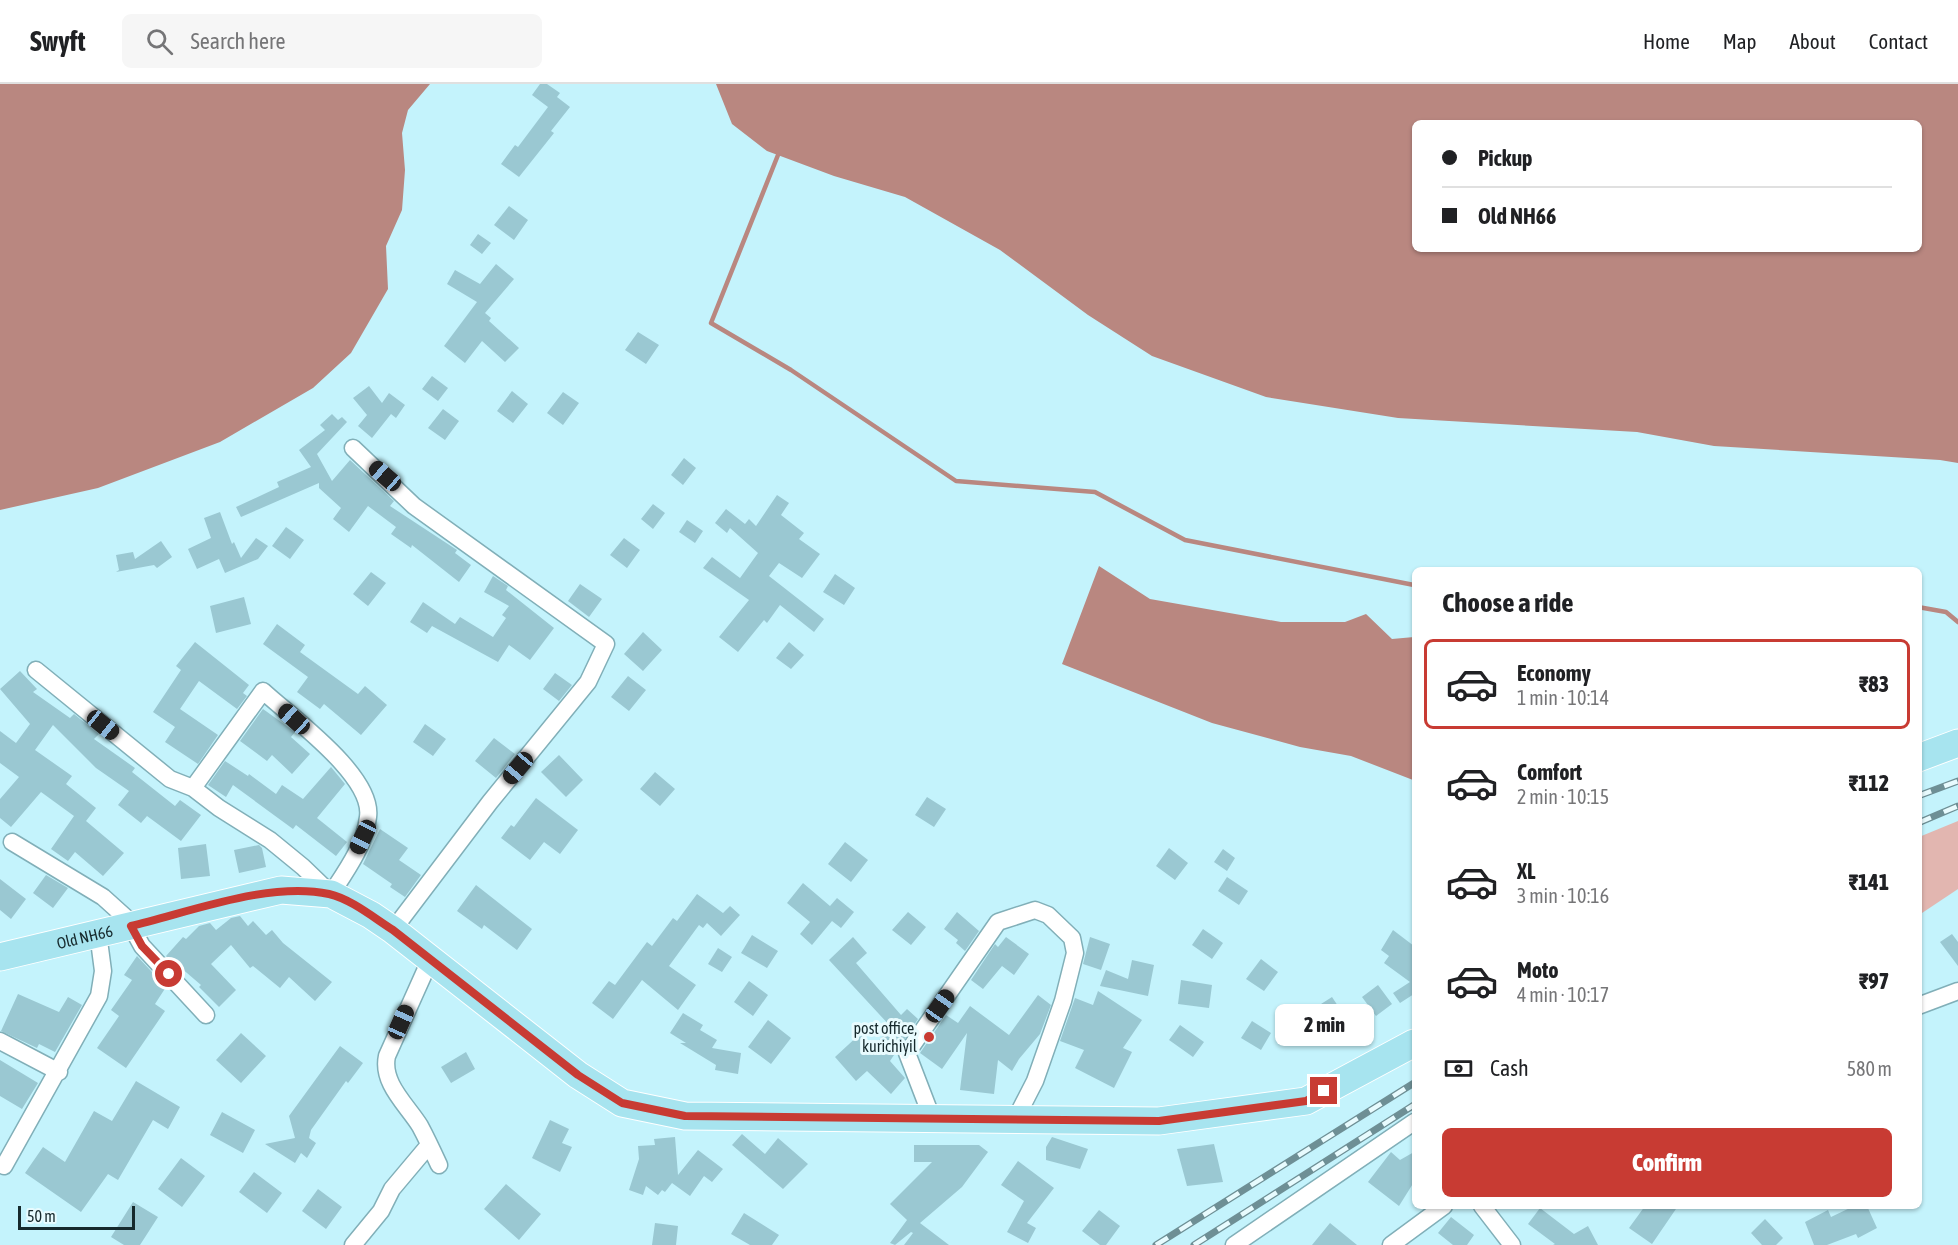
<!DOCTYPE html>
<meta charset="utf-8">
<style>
:root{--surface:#fff;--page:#f6f6f6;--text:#202124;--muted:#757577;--line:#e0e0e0;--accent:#c83b33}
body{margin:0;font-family:"Asap Condensed",sans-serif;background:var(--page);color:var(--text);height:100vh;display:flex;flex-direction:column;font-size:22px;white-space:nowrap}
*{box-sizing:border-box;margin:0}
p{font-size:20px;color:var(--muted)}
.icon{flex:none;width:33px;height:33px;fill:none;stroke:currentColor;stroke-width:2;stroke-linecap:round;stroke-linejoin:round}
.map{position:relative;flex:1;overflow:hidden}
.side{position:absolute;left:1412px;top:483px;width:510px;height:642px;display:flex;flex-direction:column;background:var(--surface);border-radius:9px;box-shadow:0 2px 4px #0004}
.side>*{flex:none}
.hud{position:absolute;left:1412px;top:36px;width:510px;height:132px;border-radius:9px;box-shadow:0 2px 4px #0004;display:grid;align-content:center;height:132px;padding:0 30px;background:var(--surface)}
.scale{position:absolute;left:18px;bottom:15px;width:117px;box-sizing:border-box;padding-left:6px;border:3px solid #16292c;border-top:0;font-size:16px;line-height:21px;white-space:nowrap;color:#16292c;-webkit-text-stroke:4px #e8fbfe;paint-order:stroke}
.end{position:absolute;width:27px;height:27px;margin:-14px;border:8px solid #c83b33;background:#fff;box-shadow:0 0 0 3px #fff}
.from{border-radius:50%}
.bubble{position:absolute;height:42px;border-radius:9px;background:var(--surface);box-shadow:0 2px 4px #0004;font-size:20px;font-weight:800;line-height:42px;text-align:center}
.car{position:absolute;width:18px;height:36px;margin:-18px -9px;border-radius:8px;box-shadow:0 0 4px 2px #0007;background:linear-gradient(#222 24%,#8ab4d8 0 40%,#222 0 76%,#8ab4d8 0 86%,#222 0)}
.hud b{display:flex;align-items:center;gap:21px;height:57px;font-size:22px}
.hud b+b{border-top:2px solid var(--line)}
.hud i{width:15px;height:15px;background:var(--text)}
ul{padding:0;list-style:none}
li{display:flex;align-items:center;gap:18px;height:90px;margin:0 12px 9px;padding:0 18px;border:3px solid transparent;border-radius:9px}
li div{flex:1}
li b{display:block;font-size:22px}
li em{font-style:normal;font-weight:800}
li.selected{border-color:var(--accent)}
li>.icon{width:54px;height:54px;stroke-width:1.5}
h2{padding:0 30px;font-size:27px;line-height:72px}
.pay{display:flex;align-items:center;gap:15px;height:66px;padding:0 30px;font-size:22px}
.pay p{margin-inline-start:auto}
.action{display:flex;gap:12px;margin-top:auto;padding:12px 30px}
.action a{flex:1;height:69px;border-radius:9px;background:var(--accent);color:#fff;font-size:24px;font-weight:800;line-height:69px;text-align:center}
header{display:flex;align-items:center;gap:36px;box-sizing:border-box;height:84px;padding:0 30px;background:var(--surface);border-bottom:2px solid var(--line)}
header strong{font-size:28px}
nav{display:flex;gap:33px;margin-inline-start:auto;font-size:21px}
.search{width:420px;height:54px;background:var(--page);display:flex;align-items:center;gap:15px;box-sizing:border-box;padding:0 21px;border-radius:9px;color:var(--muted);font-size:22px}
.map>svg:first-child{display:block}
</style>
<header>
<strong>Swyft</strong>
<div class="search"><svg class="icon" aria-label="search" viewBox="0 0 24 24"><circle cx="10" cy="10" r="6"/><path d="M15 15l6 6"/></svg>Search here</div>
<nav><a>Home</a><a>Map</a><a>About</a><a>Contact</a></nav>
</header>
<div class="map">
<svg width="1958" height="1161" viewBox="0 0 1958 1161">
<rect width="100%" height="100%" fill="#c4f3fc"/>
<path fill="#e2b6b0" d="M 1958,737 L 1958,805 L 1919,831 L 1919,753 Z"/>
<path fill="#b98780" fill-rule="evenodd" d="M 0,0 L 430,0 L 408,26 L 402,49 L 405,86 L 402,126 L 386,162 L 388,205 L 351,269 L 313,304 L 220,358 L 98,404 L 0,426 Z
M 716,0 L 1958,0 L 1958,379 L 1940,376 L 1714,362 L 1637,348 L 1398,334 L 1266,313 L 1152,272 L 1088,231 L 1000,166 L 905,113 L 834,92 L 767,67 L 732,40 ZM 1414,39 L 1918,39 L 1918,165 L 1414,165 Z
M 1099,482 L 1150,515 L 1281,538 L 1345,538 L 1366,530 L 1392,555 L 1414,553 L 1413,696 L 1351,672 L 1300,663 L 1212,639 L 1062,580 Z"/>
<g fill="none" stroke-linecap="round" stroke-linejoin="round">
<path stroke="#b98780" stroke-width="4.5" d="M 778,71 L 711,239 L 791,286 L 956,397 L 1095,408 L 1185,456 L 1414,501
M 1918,523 L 1946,528 L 1958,538"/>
</g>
<path fill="#9ac8d2" d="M 540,0 L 547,0 L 560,9 L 557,13 L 570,23 L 551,47 L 554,49 L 519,93 L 501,80 L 515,61 L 518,63 L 548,23 L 532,11 Z
M 509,122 L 528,136 L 514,156 L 494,141 Z
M 478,150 L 491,159 L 482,170 L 470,161 Z
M 496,180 L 514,195 L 485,229 L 491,234 L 489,237 L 519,264 L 505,278 L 482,257 L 465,279 L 444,262 L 477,218 L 447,200 L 455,186 L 480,200 Z
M 638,248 L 659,261 L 646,280 L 625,266 Z
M 432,292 L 448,304 L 438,317 L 422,305 Z
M 369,302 L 382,319 L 389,309 L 405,321 L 396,334 L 391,330 L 372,354 L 358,342 L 367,331 L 353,314 Z
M 512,307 L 528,320 L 513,339 L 497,327 Z
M 563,308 L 579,319 L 563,341 L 547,329 Z
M 443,325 L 459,337 L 445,356 L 428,344 Z
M 332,330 L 338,336 L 342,333 L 347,338 L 317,370 L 332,397 L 350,376 L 394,417 L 390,422 L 457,466 L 455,469 L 471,481 L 459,498 L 412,461 L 411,464 L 391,450 L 396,443 L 368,422 L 349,448 L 333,435 L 341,424 L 319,404 L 319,399 L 241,433 L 236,423 L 279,403 L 277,398 L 311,383 L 299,366 L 325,346 L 320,341 Z
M 684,374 L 696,384 L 683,401 L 671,391 Z
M 777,411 L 789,419 L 781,431 L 804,449 L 799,455 L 820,470 L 802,494 L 779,479 L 769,492 L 824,535 L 814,548 L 780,521 L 767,539 L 764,536 L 738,568 L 719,553 L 749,516 L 703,484 L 712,473 L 740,494 L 758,469 L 730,444 L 727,449 L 715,439 L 726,425 L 745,440 L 749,435 L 756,442 Z
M 653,420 L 665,429 L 653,445 L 641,435 Z
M 220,428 L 232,460 L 234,458 L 241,474 L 256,454 L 268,462 L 258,475 L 225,489 L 219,475 L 197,485 L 188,465 L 211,454 L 204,434 Z
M 687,436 L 703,447 L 695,459 L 679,448 Z
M 286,443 L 304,456 L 290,475 L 272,462 Z
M 624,454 L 640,466 L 627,484 L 610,471 Z
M 161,457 L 172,473 L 157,484 L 154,481 L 116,488 L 119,486 L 116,471 L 133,468 L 135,475 Z
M 371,488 L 386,499 L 368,522 L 353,510 Z
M 835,490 L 855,504 L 844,521 L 823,508 Z
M 493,492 L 508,502 L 506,506 L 554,544 L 530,576 L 509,561 L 498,578 L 432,542 L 427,549 L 410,538 L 423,518 L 455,540 L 460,533 L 493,553 L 506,534 L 502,531 L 509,522 L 484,508 Z
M 580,500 L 602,515 L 589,533 L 568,517 Z
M 244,513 L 251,540 L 216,549 L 210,522 Z
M 277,540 L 305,561 L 300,568 L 358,610 L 365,602 L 387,621 L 361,651 L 324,620 L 320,625 L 297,608 L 308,593 L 263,560 Z
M 643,548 L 662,566 L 643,587 L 624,570 Z
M 195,558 L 249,601 L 243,609 L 247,612 L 237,625 L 199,597 L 180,625 L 218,651 L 198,680 L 165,658 L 175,643 L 153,628 L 181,586 L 176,582 Z
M 789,558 L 804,571 L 791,585 L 776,574 Z
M 20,587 L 37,605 L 33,608 L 70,634 L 74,630 L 99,650 L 94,655 L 135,684 L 132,688 L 175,722 L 180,716 L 201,731 L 181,757 L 147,732 L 141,739 L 118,721 L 129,707 L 96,684 L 53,641 L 35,666 L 72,692 L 66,700 L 96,724 L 86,737 L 124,769 L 103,792 L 75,768 L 68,777 L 51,765 L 74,732 L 41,708 L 11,743 L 0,734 L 0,715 L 19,693 L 0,679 L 0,647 L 16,659 L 30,640 L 0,605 Z
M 555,589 L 572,601 L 559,617 L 543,605 Z
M 628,592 L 646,606 L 629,627 L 611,613 Z
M 263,625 L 295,648 L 291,653 L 310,670 L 292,690 L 272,671 L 267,677 L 240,657 Z
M 425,640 L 446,655 L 433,672 L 413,658 Z
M 494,654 L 515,670 L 496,694 L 475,677 Z
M 559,671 L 583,696 L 566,713 L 541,688 Z
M 225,677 L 248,692 L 249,690 L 276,710 L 282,701 L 303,715 L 331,683 L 345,700 L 317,734 L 347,758 L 336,772 L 296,741 L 293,745 L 233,701 L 226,713 L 208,701 Z
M 655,688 L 675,705 L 660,722 L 640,705 Z
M 927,713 L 946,725 L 934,743 L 915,731 Z
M 536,714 L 578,746 L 560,770 L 544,758 L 530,776 L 501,754 L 511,741 L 514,743 Z
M 380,745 L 408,764 L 399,776 L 421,791 L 405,813 L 390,803 L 392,800 L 363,780 Z
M 845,758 L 868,776 L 851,798 L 828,780 Z
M 206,760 L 210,792 L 181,795 L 178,764 Z
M 259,761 L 262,764 L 266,783 L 239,789 L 234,766 Z
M 1169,764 L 1188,779 L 1175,796 L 1156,782 Z
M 1223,765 L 1235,774 L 1227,787 L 1214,778 Z
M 46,791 L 68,804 L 53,824 L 33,809 Z
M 1227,793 L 1248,807 L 1239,821 L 1218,807 Z
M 0,795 L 26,815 L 11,835 L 0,826 Z
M 803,799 L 830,822 L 837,814 L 854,828 L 841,844 L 832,837 L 812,861 L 800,850 L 810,838 L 787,819 Z
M 476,801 L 532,845 L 517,866 L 484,841 L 482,845 L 457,827 Z
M 697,810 L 723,829 L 730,822 L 740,831 L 721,852 L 707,839 L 703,844 L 699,841 L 669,882 L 696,901 L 678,926 L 642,896 L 613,935 L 592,919 L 609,897 L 615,901 L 647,858 L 652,862 L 673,834 L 677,837 Z
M 908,828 L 926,843 L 911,861 L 892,846 Z
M 957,828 L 979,847 L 965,867 L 956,859 L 958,856 L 944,845 Z
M 240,832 L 248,842 L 253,837 L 266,851 L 272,846 L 283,859 L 332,898 L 315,917 L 289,893 L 280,904 L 253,882 L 250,884 L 231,861 L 211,880 L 236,906 L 219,923 L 199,903 L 201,901 L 180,883 L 178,886 L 166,872 L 183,853 L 186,855 L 199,842 L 210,839 L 216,846 L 231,834 Z
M 1203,845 L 1223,859 L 1212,875 L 1192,861 Z
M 1393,846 L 1414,862 L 1414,910 L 1400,919 L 1393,909 L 1410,898 L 1384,879 L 1389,872 L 1381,866 Z
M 1952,850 L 1958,858 L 1958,882 L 1940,858 Z
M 752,851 L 778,867 L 767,884 L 741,869 Z
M 853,853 L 867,869 L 856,879 L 901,931 L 907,925 L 918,935 L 890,977 L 905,994 L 891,1010 L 867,987 L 856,997 L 835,973 L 861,949 L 873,963 L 891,943 L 829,876 Z
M 1006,853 L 1029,870 L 1014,891 L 1002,882 L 983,905 L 971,896 L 995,860 L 998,863 Z
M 1090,853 L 1110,860 L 1101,886 L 1083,880 Z
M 718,864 L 732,873 L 722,888 L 708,880 Z
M 137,872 L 166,903 L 155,920 L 165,927 L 126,984 L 97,964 L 119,932 L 111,926 L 132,896 L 124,891 Z
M 1261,875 L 1278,888 L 1264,907 L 1246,895 Z
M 1132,876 L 1154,881 L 1148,912 L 1100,902 L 1106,886 L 1128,895 Z
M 1181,896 L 1212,901 L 1209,924 L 1178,920 Z
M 749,897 L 768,911 L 753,932 L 734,918 Z
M 1378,901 L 1392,920 L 1376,932 L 1362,913 Z
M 1098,907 L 1142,936 L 1123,964 L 1132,968 L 1114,1004 L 1075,984 L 1084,966 L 1060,957 L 1075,914 L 1093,921 Z
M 18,910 L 59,928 L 68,913 L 82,921 L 55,968 L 39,960 L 37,964 L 1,947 Z
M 1038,911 L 1051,921 L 1040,950 L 1019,975 L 1012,987 L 998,976 L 994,1010 L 960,1006 L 967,949 L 942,985 L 920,969 L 946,931 L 958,939 L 970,922 L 1009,951 Z
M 1332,913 L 1344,931 L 1322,946 L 1323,953 L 1280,961 L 1277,940 L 1298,937 L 1297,929 L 1324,925 L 1321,920 Z
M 683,929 L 703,941 L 700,946 L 717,956 L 712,964 L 741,969 L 738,990 L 715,986 L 716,981 L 680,959 L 686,959 L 670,949 Z
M 768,936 L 791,954 L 771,980 L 748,963 Z
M 1252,937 L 1271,949 L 1261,966 L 1241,954 Z
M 1180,941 L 1204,958 L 1193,973 L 1169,956 Z
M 241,949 L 266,972 L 241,999 L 216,976 Z
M 340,962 L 363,979 L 348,999 L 346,997 L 311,1046 L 309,1054 L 316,1059 L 307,1074 L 301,1069 L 295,1079 L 265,1060 L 295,1054 L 289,1032 Z
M 466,968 L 475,985 L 451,999 L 441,983 Z
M 0,976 L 38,999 L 22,1025 L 0,1012 Z
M 136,997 L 180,1023 L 168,1045 L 153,1036 L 118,1096 L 108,1090 L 81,1128 L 25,1089 L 43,1063 L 65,1078 L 94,1027 L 112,1037 Z
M 222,1028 L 255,1046 L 243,1069 L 210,1051 Z
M 550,1036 L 569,1045 L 562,1059 L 572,1063 L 560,1088 L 532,1074 Z
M 742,1050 L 765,1070 L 778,1054 L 808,1080 L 783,1105 L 732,1061 Z
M 675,1053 L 678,1091 L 698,1066 L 723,1085 L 712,1098 L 704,1092 L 690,1112 L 672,1099 L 665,1108 L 662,1106 L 658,1111 L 646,1102 L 643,1111 L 629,1106 L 639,1075 L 638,1062 L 655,1061 L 654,1055 Z
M 1052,1053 L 1088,1065 L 1080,1085 L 1046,1076 L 1046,1063 Z
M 1214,1060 L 1223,1098 L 1187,1102 L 1177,1065 Z
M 914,1061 L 979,1061 L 988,1068 L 962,1103 L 920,1139 L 949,1161 L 904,1161 L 913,1149 L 911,1148 L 895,1161 L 890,1159 L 907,1136 L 890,1120 L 932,1078 L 914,1078 Z
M 1391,1068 L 1400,1076 L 1414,1068 L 1414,1098 L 1399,1122 L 1368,1098 Z
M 181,1074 L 205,1092 L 182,1123 L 158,1105 Z
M 1018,1077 L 1054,1104 L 1027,1139 L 1036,1144 L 1028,1159 L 1007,1148 L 1024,1117 L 1001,1101 Z
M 254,1088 L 282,1109 L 267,1129 L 239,1108 Z
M 506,1100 L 541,1130 L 519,1156 L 484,1125 Z
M 318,1105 L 342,1123 L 326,1145 L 302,1127 Z
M 133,1118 L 158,1133 L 140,1161 L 124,1161 L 111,1153 Z
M 1645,1122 L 1678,1122 L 1652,1160 L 1629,1144 Z
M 1854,1122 L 1867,1122 L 1877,1144 L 1858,1154 L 1856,1150 L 1827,1161 L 1814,1161 L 1805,1138 L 1828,1126 L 1831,1133 Z
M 1540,1124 L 1574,1150 L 1588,1142 L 1598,1161 L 1553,1161 L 1555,1160 L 1528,1140 Z
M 1099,1126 L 1120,1142 L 1106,1161 L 1100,1161 L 1082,1147 Z
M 744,1129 L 779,1151 L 772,1161 L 750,1161 L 731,1150 Z
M 1451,1133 L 1474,1151 L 1467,1161 L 1453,1161 L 1438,1149 Z
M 1765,1135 L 1783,1154 L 1776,1161 L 1762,1161 L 1751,1149 Z
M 655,1139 L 678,1142 L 676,1161 L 652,1161 Z
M 1330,1139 L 1357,1161 L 1312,1161 Z"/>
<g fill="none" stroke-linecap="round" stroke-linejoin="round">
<g stroke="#81afb8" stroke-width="19">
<path id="street" d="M 353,364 L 414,422 L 606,560 L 588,598 L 490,718 L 393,846
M 36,586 L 170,695 L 193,704 L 219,724 L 270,756 L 303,783 L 331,810 C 346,787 365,761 368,733 C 374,692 291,633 263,607 L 193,704
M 12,758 L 103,813 L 134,841
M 131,842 L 142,862 L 206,931
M 430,876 L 387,972 C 381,999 407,1021 420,1042 C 427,1055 433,1068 439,1081
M 1918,922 L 1958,907
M 0,957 L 59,988
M 932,1034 L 907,969 L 998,838 L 1035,826 L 1048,831 L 1072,854 L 1075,869 L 1063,917 L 1035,997 L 1015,1036
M 4,1082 L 99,912 L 103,887 L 98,849
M 1482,1122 L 1512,1161
M 353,1161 L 381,1127 L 392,1105 L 429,1061
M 1234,1161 L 1414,1038
M 1391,1161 L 1444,1122"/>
</g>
<g stroke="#fff" stroke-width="29">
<g id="primary">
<path d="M 1918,674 L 1958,659"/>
<path id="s1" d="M 0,873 L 281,806 L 331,810 L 371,831 L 393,846 L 578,991 L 622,1019 L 685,1032 L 1159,1037 L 1306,1017 L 1414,959"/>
</g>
</g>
<use href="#street" stroke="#fff" stroke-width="16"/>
<use href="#primary" stroke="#a7e4ef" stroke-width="27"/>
<g stroke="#6e8f95" stroke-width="7">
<path id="rail" d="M 1918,712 L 1958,697
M 1918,739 L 1958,722
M 1156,1161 L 1414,999
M 1194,1161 L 1414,1021"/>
</g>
<use href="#rail" stroke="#e8fbfe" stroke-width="4.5" stroke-dasharray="14" stroke-linecap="butt"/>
</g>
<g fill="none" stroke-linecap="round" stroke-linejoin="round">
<path stroke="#c83b33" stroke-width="8" d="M 169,890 L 142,862 L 131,842 C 190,828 270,797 329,810 C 351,815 374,834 393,846 L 578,991 L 622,1019 L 685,1032 L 1159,1037 L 1306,1017 L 1324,1007"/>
</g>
<circle fill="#c83b33" stroke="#e8fbfe" stroke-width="2" cx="929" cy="953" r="6"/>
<g text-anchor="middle" stroke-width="6" stroke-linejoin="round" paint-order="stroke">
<g font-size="16" fill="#16292c" stroke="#e8fbfe">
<text dy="6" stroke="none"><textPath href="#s1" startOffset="87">Old NH66</textPath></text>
</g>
<g font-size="16" fill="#16292c" stroke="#e8fbfe" text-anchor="end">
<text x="917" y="950">post office,<tspan x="917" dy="18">kurichiyil</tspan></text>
</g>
</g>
</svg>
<div class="scale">50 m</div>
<i class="end from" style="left:169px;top:890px"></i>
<i class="end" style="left:1324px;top:1007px"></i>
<div class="bubble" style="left:1275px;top:920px;width:99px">2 min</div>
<i class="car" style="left:385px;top:392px;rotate:311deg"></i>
<i class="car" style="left:294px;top:635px;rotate:312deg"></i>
<i class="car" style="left:103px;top:641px;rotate:129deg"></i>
<i class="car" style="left:518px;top:684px;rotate:220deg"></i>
<i class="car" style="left:363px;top:753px;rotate:206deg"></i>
<i class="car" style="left:940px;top:922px;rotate:35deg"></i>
<i class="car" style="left:401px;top:938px;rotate:24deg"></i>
<div class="hud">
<b><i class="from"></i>Pickup</b>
<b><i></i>Old NH66</b>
</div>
<section class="side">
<h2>Choose a ride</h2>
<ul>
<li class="selected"><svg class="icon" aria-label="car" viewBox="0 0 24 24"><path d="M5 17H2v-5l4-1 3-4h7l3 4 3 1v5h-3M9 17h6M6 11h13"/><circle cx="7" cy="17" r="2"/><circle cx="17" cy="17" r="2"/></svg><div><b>Economy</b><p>1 min · 10:14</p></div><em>₹83</em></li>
<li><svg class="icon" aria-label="car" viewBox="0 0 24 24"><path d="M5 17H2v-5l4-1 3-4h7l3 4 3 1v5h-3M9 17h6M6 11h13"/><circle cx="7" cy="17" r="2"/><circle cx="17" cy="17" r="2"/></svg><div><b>Comfort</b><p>2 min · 10:15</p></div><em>₹112</em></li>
<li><svg class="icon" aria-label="car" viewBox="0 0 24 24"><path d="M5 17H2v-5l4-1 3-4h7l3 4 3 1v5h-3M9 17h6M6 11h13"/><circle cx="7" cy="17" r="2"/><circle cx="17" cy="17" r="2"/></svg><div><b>XL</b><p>3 min · 10:16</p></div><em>₹141</em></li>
<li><svg class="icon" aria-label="car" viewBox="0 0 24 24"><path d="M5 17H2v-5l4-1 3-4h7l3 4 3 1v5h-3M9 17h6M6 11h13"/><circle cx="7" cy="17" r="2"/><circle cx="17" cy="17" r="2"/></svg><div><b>Moto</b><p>4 min · 10:17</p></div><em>₹97</em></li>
</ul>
<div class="pay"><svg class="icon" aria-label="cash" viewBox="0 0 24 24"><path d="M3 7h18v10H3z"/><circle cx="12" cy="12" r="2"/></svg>Cash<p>580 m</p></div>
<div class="action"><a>Confirm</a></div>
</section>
</div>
